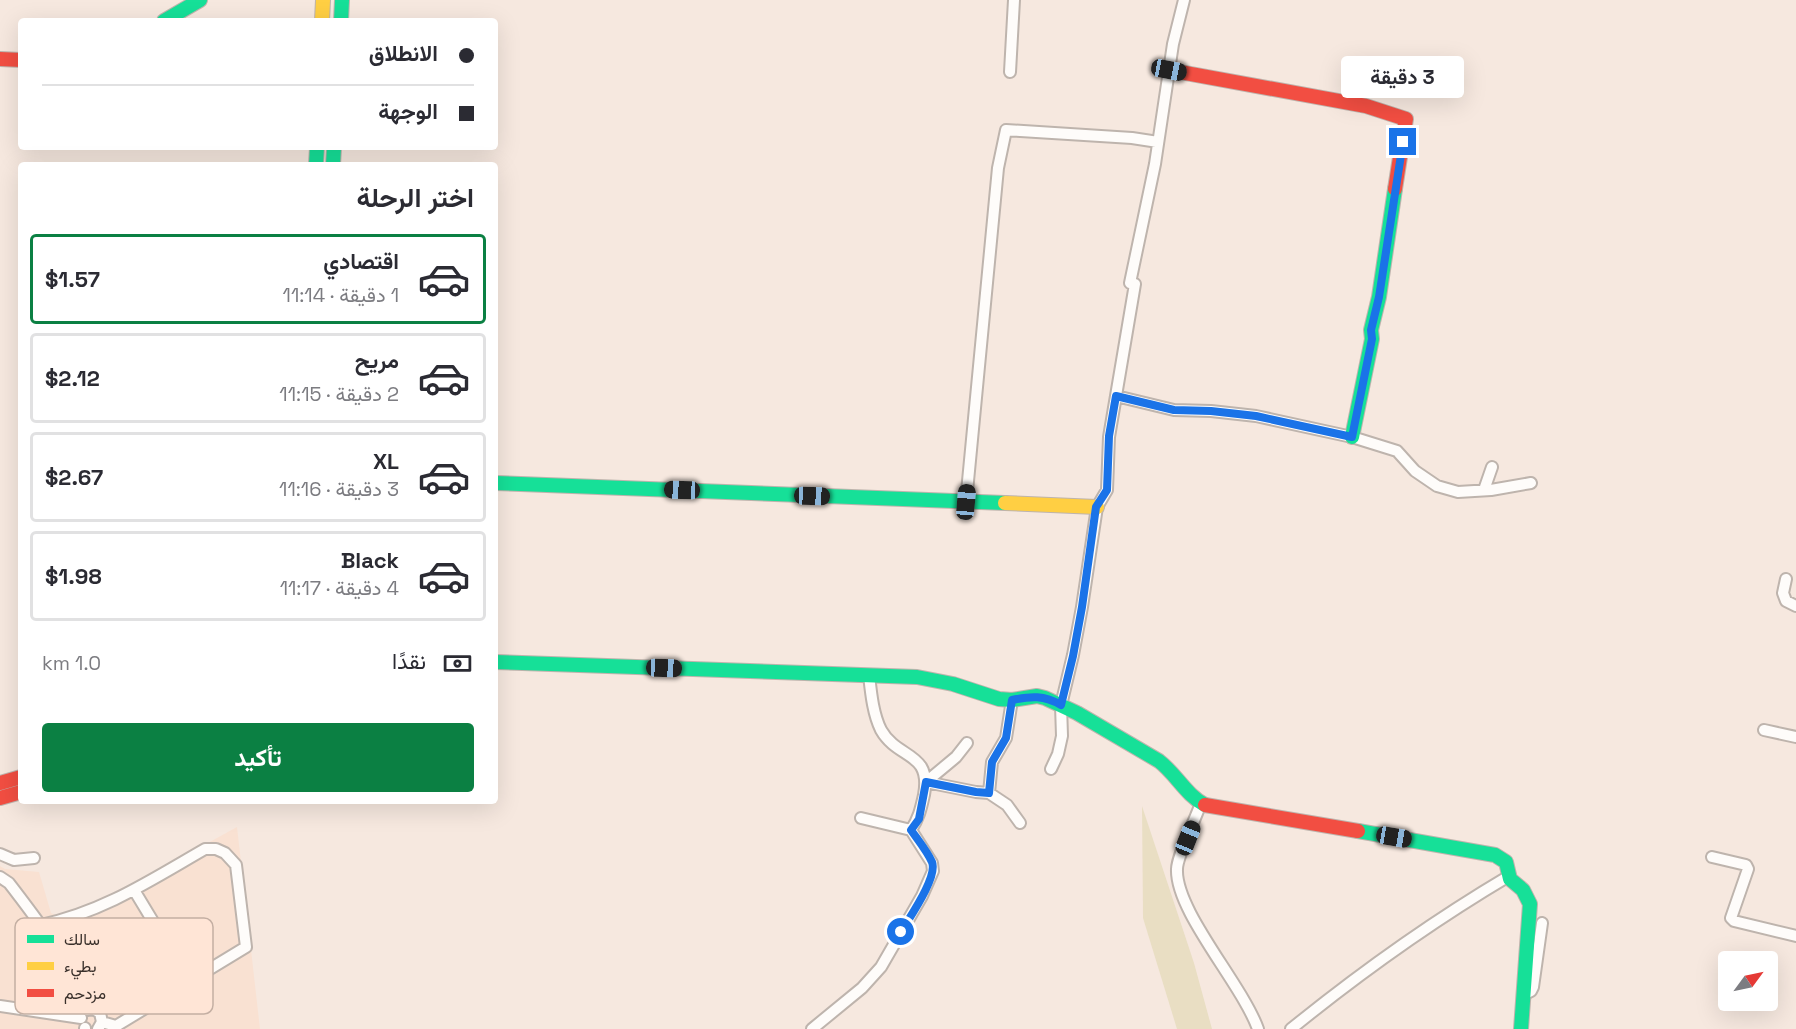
<!DOCTYPE html>
<html lang="ar">
<meta charset="utf-8">
<style>
:root{--surface:#fff;--page:#f7f7f7;--text:#2b2b33;--muted:#7c7c81;--line:#e1e1e2;--accent:#0b8043}
body{margin:0;font-family:"Space Grotesk",Vazirmatn,sans-serif;background:var(--page);color:var(--text);direction:rtl;height:100vh;display:flex;flex-direction:column;font-size:22px;white-space:nowrap}
*{box-sizing:border-box;margin:0}
p{font-size:20px;color:var(--muted)}
.icon{flex:none;width:33px;height:33px;fill:none;stroke:currentColor;stroke-width:2;stroke-linecap:round;stroke-linejoin:round}
.map{position:relative;flex:1;overflow:hidden;direction:ltr}
.panel{position:absolute;left:18px;top:162px;width:480px;height:642px;display:flex;flex-direction:column;background:var(--surface);border-radius:6px;box-shadow:0 6px 24px #0002;direction:rtl}
.panel>*{flex:none}
.guide{position:absolute;left:18px;top:18px;width:480px;height:132px;border-radius:6px;box-shadow:0 6px 24px #0002;direction:rtl;display:grid;align-content:center;height:132px;padding:0 24px;background:var(--surface)}
.needle{width:39px;rotate:57deg}
.buttons{position:absolute;left:1718px;top:951px;display:grid;gap:12px}
.buttons a{display:grid;place-items:center;width:60px;height:60px;border-radius:6px;background:var(--surface);box-shadow:0 6px 24px #0002;font-size:30px}
.end{position:absolute;width:27px;height:27px;margin:-14px;border:8px solid #1a73e8;background:#fff;box-shadow:0 0 0 3px #fff}
.from{border-radius:50%}
.bubble{position:absolute;height:42px;border-radius:6px;background:var(--surface);box-shadow:0 6px 24px #0002;font-size:20px;font-weight:700;line-height:42px;text-align:center;direction:rtl}
.car{position:absolute;width:18px;height:36px;margin:-18px -9px;border-radius:8px;box-shadow:0 0 4px 2px #0007;background:linear-gradient(#222 24%,#8ab4d8 0 40%,#222 0 76%,#8ab4d8 0 86%,#222 0)}
.guide b{display:flex;align-items:center;gap:21px;height:57px;font-size:22px}
.guide b+b{border-top:2px solid var(--line)}
.guide i{width:15px;height:15px;background:var(--text)}
ul{padding:0;list-style:none}
li{display:flex;align-items:center;gap:18px;height:90px;margin:0 12px 9px;padding:0 12px;border:3px solid var(--line);border-radius:6px}
li div{flex:1}
li b{display:block;font-size:22px}
li em{font-style:normal;font-weight:700}
li.selected{border-color:var(--accent)}
li>.icon{width:54px;height:54px;stroke-width:1.5}
h2{padding:0 24px;font-size:27px;line-height:72px}
.pay{display:flex;align-items:center;gap:15px;height:66px;padding:0 24px;font-size:22px}
.pay p{margin-inline-start:auto}
.action{display:flex;gap:12px;margin-top:auto;padding:12px 24px}
.action a{flex:1;height:69px;border-radius:6px;background:var(--accent);color:#fff;font-size:24px;font-weight:700;line-height:69px;text-align:center}
.map>svg:first-child{display:block}
</style>
<div class="map">
<svg width="1796" height="1029" viewBox="0 0 1796 1029">
<rect width="100%" height="100%" fill="#f6e8df"/>
<path fill="#f9e1d2" d="M 237,827 L 260,1029 L 0,1029 L 0,866 L 5,869 L 39,872 L 51,913 L 62,918 L 88,909 Z"/>
<path fill="#e9dec3" d="M 1142,806 L 1194,963 L 1212,1029 L 1177,1029 L 1143,918 Z"/>
<g fill="none" stroke-linecap="round" stroke-linejoin="round">
<g stroke="#beb4ad" stroke-width="14">
<path id="street" d="M 1010,72 L 1014,0
M 1130,283 L 1155,164 L 1173,44 L 1184,0
M 1116,396 L 1174,410 L 1211,411 L 1256,416 L 1352,437 L 1397,451 L 1415,471 L 1437,486 L 1458,492 L 1491,490 L 1531,483
M 1484,490 L 1492,467
M 966,502 L 998,168 L 1006,130 L 1132,138 L 1158,142
M 1786,579 L 1783,593 L 1786,601 L 1796,606
M 869,675 C 871,693 873,714 881,730 C 898,760 932,751 924,795 C 921,808 919,818 911,830
M 1764,730 L 1796,737
M 1051,769 L 1058,754 L 1062,736 L 1061,705 L 1073,655 L 1082,607 L 1097,507 L 1107,490 L 1109,437 L 1135,284
M 926,782 L 976,792 L 989,793 L 1007,805 L 1020,823
M 926,782 L 956,757 L 967,743
M 989,793 L 992,762 L 1006,738 L 1012,700
M 1201,803 C 1196,818 1177,856 1177,869 C 1175,911 1242,984 1258,1029
M 0,854 L 14,860 L 34,858
M 1712,857 L 1746,865 L 1748,869 L 1731,918 L 1734,921 L 1796,936
M 0,877 L 9,883 C 35,917 76,969 87,1010
M 134,890 L 189,981
M 41,925 C 103,912 151,880 205,849 L 216,849 L 225,853 L 236,865 L 246,947 L 116,1026 L 102,1022
M 1525,994 L 1531,991 L 1533,987 L 1542,923
M 0,1006 L 81,1018
M 87,1010 L 93,1009 L 100,1013 L 102,1022 L 98,1029
M 85,1028 L 85,1029
M 812,1029 L 862,988 L 881,967 L 922,896 L 933,871 L 932,863 L 911,830 L 861,818
M 1291,1029 C 1360,973 1433,921 1509,876"/>
</g>
<g stroke="#beb4ad" stroke-width="16">
<path id="fast" d="M 164,21 L 200,0
M 341,21 L 342,0
M 316,165 L 317,147
M 333,165 L 334,147
M 1352,437 L 1372,339 L 1371,330 L 1379,297 L 1395,189
M 495,483 L 1005,503
M 495,662 L 917,677 L 953,684 L 999,699 L 1012,700 L 1037,696 L 1045,698 L 1077,713 L 1159,761 C 1176,774 1186,795 1205,805
M 1358,831 L 1495,855 L 1506,862 L 1510,879 L 1523,890 L 1530,904 L 1521,1029"/>
</g>
<g stroke="#beb4ad" stroke-width="16">
<path id="slow" d="M 322,21 L 323,0
M 1005,503 L 1097,507"/>
</g>
<g stroke="#beb4ad" stroke-width="16">
<path id="jam" d="M 0,59 L 21,60
M 1169,70 L 1366,106 L 1406,119 L 1395,189
M 0,783 L 21,777
M 0,798 L 21,792
M 1205,805 L 1358,831"/>
</g>
<use href="#street" stroke="#fefcfa" stroke-width="10"/>
<use href="#fast" stroke="#16e098" stroke-width="14"/>
<use href="#slow" stroke="#ffcf43" stroke-width="14"/>
<use href="#jam" stroke="#f24e42" stroke-width="14"/>
</g>
<g fill="none" stroke-linecap="round" stroke-linejoin="round">
<path stroke="#1a73e8" stroke-width="8" d="M 901,932 C 909,918 938,877 932,862 C 927,851 918,840 911,830 L 919,819 L 926,782 L 976,792 L 989,793 L 992,762 L 1006,738 L 1012,700 C 1031,696 1044,695 1061,705 L 1073,656 L 1082,607 L 1096,507 L 1107,490 L 1109,436 L 1116,396 L 1174,410 L 1211,411 L 1256,416 L 1352,437 L 1372,339 L 1371,330 L 1379,297 L 1403,142"/>
</g>
<rect x="15" y="918" width="198" height="96" rx="9" fill="#ffe5d6" stroke="#c4afa3" stroke-width="1.5"/>
<rect x="27" y="935" width="27" height="8" fill="#16e098"/>
<rect x="27" y="962" width="27" height="8" fill="#ffcf43"/>
<rect x="27" y="989" width="27" height="8" fill="#f24e42"/>
<g font-size="16" fill="#3a302b">
<text x="64" y="945">سالك</text>
<text x="64" y="972">بطيء</text>
<text x="64" y="999">مزدحم</text>
</g>
</svg>
<div class="buttons">
<a><svg class="needle" viewBox="-14 -14 28 28"><path d="M0-13l5 13h-10z" fill="#e53935"/><path d="M0 13l5-13h-10z" fill="#7c7c81"/></svg></a>
</div>
<i class="end from" style="left:901px;top:932px"></i>
<i class="end" style="left:1403px;top:142px"></i>
<div class="bubble" style="left:1341px;top:56px;width:123px">3 دقيقة</div>
<i class="car" style="left:1169px;top:70px;rotate:101deg"></i>
<i class="car" style="left:682px;top:490px;rotate:272deg"></i>
<i class="car" style="left:812px;top:496px;rotate:92deg"></i>
<i class="car" style="left:966px;top:502px;rotate:5deg"></i>
<i class="car" style="left:664px;top:668px;rotate:92deg"></i>
<i class="car" style="left:1394px;top:837px;rotate:100deg"></i>
<i class="car" style="left:1188px;top:838px;rotate:22deg"></i>
<div class="guide">
<b><i class="from"></i>الانطلاق</b>
<b><i></i>الوجهة</b>
</div>
<section class="panel">
<h2>اختر الرحلة</h2>
<ul>
<li class="selected"><svg class="icon" aria-label="car" viewBox="0 0 24 24"><path d="M5 17H2v-5l4-1 3-4h7l3 4 3 1v5h-3M9 17h6M6 11h13"/><circle cx="7" cy="17" r="2"/><circle cx="17" cy="17" r="2"/></svg><div><b>اقتصادي</b><p>1 دقيقة · 11:14</p></div><em>$1.57</em></li>
<li><svg class="icon" aria-label="car" viewBox="0 0 24 24"><path d="M5 17H2v-5l4-1 3-4h7l3 4 3 1v5h-3M9 17h6M6 11h13"/><circle cx="7" cy="17" r="2"/><circle cx="17" cy="17" r="2"/></svg><div><b>مريح</b><p>2 دقيقة · 11:15</p></div><em>$2.12</em></li>
<li><svg class="icon" aria-label="car" viewBox="0 0 24 24"><path d="M5 17H2v-5l4-1 3-4h7l3 4 3 1v5h-3M9 17h6M6 11h13"/><circle cx="7" cy="17" r="2"/><circle cx="17" cy="17" r="2"/></svg><div><b>XL</b><p>3 دقيقة · 11:16</p></div><em>$2.67</em></li>
<li><svg class="icon" aria-label="car" viewBox="0 0 24 24"><path d="M5 17H2v-5l4-1 3-4h7l3 4 3 1v5h-3M9 17h6M6 11h13"/><circle cx="7" cy="17" r="2"/><circle cx="17" cy="17" r="2"/></svg><div><b>Black</b><p>4 دقيقة · 11:17</p></div><em>$1.98</em></li>
</ul>
<div class="pay"><svg class="icon" aria-label="cash" viewBox="0 0 24 24"><path d="M3 7h18v10H3z"/><circle cx="12" cy="12" r="2"/></svg>نقدًا<p>1.0 km</p></div>
<div class="action"><a>تأكيد</a></div>
</section>
</div>
